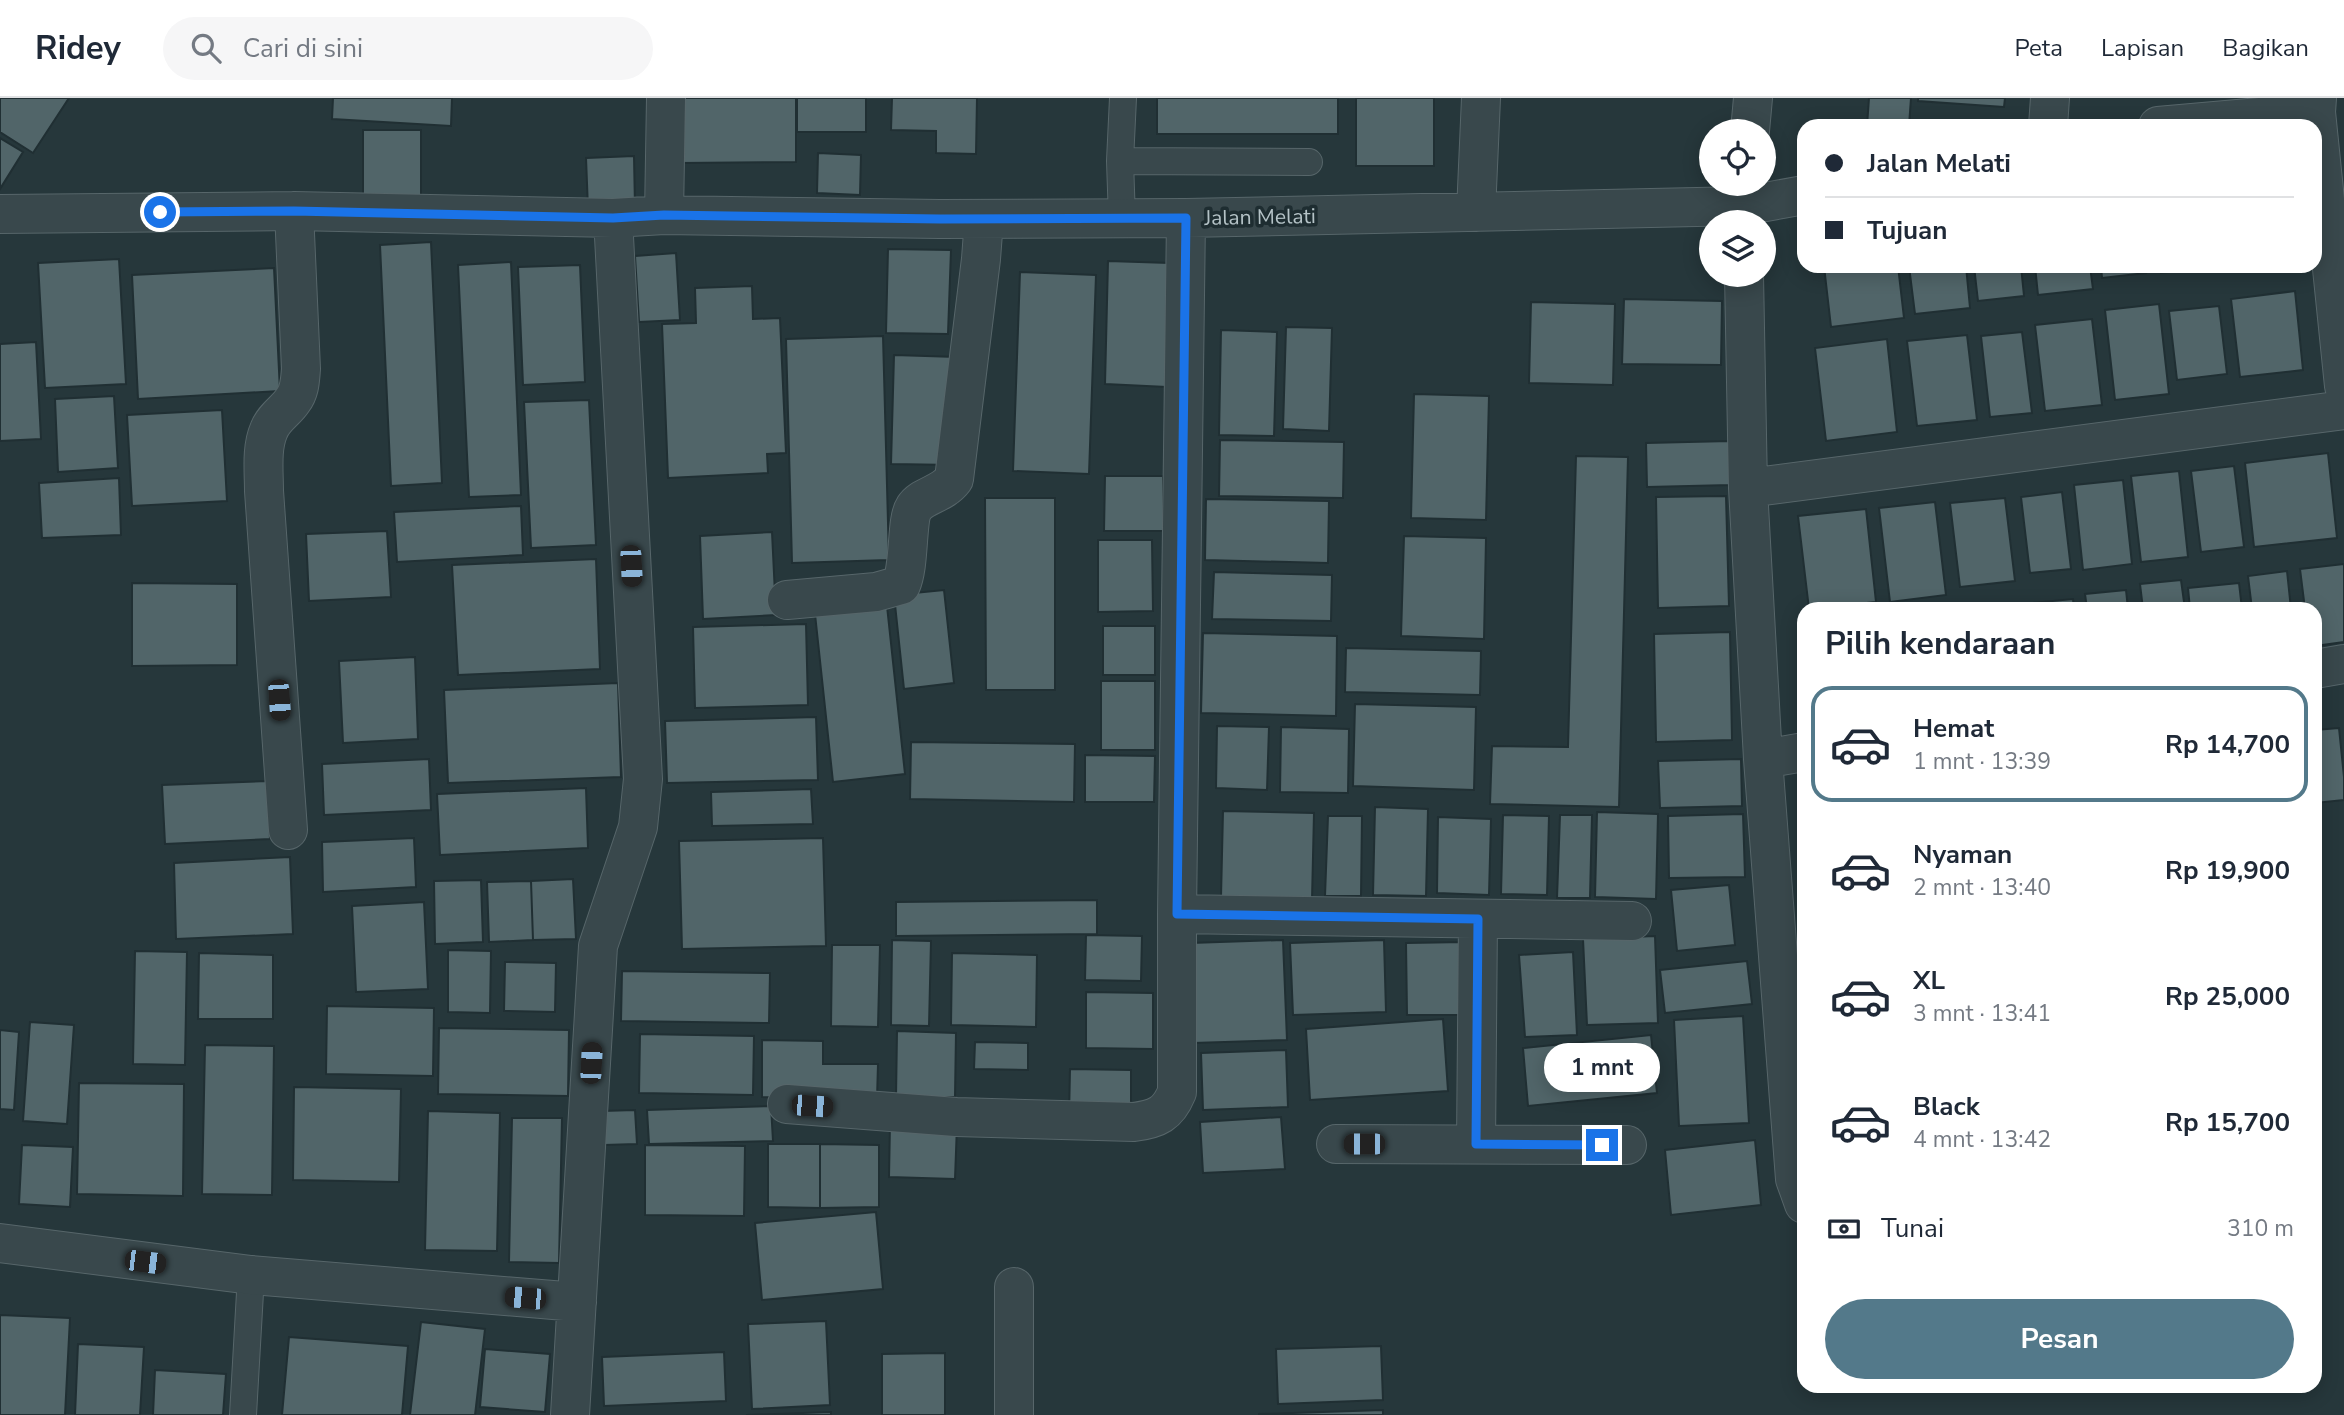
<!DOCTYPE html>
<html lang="id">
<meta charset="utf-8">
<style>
:root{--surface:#fff;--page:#f6f6f7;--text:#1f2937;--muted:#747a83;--line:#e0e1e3;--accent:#53798a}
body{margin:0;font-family:"Nunito Sans",sans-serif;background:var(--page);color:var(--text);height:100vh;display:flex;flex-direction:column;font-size:26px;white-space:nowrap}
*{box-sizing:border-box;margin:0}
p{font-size:23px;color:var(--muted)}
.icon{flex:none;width:38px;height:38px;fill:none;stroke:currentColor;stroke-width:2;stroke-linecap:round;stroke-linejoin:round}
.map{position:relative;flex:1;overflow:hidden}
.side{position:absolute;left:1797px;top:504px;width:525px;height:791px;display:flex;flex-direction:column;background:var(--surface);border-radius:21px;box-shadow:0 4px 18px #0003}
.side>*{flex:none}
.banner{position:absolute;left:1797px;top:21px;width:525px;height:154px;border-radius:21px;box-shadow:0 4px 18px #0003;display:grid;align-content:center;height:154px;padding:0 28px;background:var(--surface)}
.buttons{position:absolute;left:1699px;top:21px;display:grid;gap:14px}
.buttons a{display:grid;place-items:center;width:77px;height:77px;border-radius:50%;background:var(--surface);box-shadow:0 4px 18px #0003;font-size:35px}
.end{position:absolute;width:32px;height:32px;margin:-16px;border:9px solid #1a73e8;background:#fff;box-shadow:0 0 0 4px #fff}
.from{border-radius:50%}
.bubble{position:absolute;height:49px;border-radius:24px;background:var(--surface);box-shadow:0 4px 18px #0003;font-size:23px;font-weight:700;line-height:49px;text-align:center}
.car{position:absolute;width:21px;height:42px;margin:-21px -10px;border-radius:9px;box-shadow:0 0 5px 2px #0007;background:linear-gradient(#222 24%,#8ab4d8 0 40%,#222 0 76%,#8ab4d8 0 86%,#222 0)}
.banner b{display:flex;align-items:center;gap:24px;height:66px;font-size:26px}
.banner b+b{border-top:2px solid var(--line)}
.banner i{width:18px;height:18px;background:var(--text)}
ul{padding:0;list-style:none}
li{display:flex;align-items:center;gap:21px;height:116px;margin:0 14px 10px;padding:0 14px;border:4px solid transparent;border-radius:21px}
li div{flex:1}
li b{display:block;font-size:26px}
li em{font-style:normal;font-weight:700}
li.current{border-color:var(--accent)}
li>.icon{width:63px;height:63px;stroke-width:1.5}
h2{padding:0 28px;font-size:32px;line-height:84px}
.pay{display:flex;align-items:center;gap:18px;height:77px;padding:0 28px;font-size:26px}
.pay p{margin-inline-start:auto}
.primary-button{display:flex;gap:14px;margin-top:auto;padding:14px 28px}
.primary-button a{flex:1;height:80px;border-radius:42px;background:var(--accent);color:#fff;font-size:28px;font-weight:700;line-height:80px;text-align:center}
header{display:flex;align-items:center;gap:42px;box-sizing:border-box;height:98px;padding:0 35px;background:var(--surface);border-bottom:2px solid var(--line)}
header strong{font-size:33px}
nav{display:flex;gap:38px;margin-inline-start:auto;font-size:24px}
.search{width:490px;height:63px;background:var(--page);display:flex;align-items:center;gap:18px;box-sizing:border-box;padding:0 24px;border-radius:38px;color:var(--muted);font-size:26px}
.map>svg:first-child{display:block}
</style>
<header>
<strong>Ridey</strong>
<div class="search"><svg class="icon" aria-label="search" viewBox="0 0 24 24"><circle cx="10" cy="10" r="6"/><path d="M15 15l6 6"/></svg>Cari di sini</div>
<nav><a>Peta</a><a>Lapisan</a><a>Bagikan</a></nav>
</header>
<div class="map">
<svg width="2344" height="1317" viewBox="0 0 2344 1317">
<rect width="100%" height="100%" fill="#26373b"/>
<path fill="#516569" stroke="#202f33" stroke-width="2" d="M 0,0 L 69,0 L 33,55 L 0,34 Z
M 333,0 L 452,0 L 451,28 L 332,21 Z
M 679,0 L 796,0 L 796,64 L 680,65 Z
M 797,0 L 866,0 L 866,34 L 797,34 Z
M 892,0 L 977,0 L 976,56 L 936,55 L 936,33 L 891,32 Z
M 1157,0 L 1338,0 L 1338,36 L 1157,36 Z
M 1356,0 L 1434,0 L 1434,68 L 1356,68 Z
M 1869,0 L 1911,0 L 1909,28 L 1867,28 Z
M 1918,0 L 2005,0 L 2004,9 L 1918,3 Z
M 363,32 L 421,32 L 421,101 L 363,101 Z
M 0,40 L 23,54 L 0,91 Z
M 818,55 L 861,57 L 860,97 L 817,95 Z
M 634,58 L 635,109 L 588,111 L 586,60 Z
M 431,144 L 442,385 L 391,388 L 380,147 Z
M 888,151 L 951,152 L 948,236 L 886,235 Z
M 676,155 L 680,222 L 639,224 L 635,158 Z
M 119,161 L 126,286 L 45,290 L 38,165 Z
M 1108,163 L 1170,165 L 1167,289 L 1105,286 Z
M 511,164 L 521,397 L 469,399 L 458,167 Z
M 580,167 L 585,284 L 523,287 L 518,169 Z
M 1824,168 L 1898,168 L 1904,220 L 1831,229 Z
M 1909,168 L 1966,168 L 1970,210 L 1915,216 Z
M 1974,168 L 2021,168 L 2024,198 L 1978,203 Z
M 2035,168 L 2090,168 L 2093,191 L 2038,197 Z
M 2101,168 L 2145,168 L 2146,175 L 2102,180 Z
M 2161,168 L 2219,168 L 2219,169 L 2161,175 Z
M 274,170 L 280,293 L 138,301 L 132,177 Z
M 1020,174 L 1096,177 L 1089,376 L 1013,373 Z
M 752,188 L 753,221 L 780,220 L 786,355 L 767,356 L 768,375 L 668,380 L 662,226 L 696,225 L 695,190 Z
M 2295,193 L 2303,272 L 2240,279 L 2231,201 Z
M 1624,201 L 1722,203 L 1721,267 L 1622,266 Z
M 1531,204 L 1615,206 L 1613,287 L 1529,285 Z
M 2159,206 L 2169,296 L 2115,302 L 2105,212 Z
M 2219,208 L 2227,276 L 2177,282 L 2169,213 Z
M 2092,221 L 2102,307 L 2045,313 L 2035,227 Z
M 1286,229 L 1332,230 L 1329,333 L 1283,331 Z
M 1221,232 L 1277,234 L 1274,338 L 1219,337 Z
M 2022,234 L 2032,315 L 1990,319 L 1981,238 Z
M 1967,237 L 1977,322 L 1917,328 L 1907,243 Z
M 883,238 L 889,462 L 792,465 L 786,241 Z
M 1887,241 L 1897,334 L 1826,343 L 1815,250 Z
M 36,244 L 41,341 L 0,343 L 0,246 Z
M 894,257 L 957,259 L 954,367 L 891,366 Z
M 1414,296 L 1489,298 L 1486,422 L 1411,420 Z
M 114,298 L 118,370 L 58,374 L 55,301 Z
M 589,302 L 596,447 L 531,450 L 524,304 Z
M 222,312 L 227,403 L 132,408 L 127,317 Z
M 1220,342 L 1344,344 L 1343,400 L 1219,398 Z
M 1730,343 L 1731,387 L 1647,389 L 1646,345 Z
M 2328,355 L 2337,440 L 2254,449 L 2245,365 Z
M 1576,358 L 1628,359 L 1619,709 L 1490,706 L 1492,648 L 1568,649 Z
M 2234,368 L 2244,449 L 2201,454 L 2191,373 Z
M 2179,373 L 2188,459 L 2141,464 L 2131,378 Z
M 1105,378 L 1163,378 L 1164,433 L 1104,433 Z
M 119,380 L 121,437 L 42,440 L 39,385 Z
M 2123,382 L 2132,466 L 2083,472 L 2074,387 Z
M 2062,394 L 2071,471 L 2030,475 L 2021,399 Z
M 1726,398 L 1729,508 L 1658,510 L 1656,399 Z
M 985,400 L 1055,400 L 1055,592 L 986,592 Z
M 2005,400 L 2015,483 L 1960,489 L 1950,405 Z
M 1206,401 L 1329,403 L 1328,465 L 1205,462 Z
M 1935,404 L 1946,497 L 1890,504 L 1879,410 Z
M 521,408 L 523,457 L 397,464 L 394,414 Z
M 1866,411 L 1876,504 L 1809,511 L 1798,418 Z
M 387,433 L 391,499 L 309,503 L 306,436 Z
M 772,434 L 776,517 L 703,521 L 700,438 Z
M 1404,438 L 1486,440 L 1484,541 L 1401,538 Z
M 1098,442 L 1152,442 L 1153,513 L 1098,514 Z
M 596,461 L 600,571 L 458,577 L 452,467 Z
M 2344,466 L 2344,544 L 2315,548 L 2315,511 L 2305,511 L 2300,471 Z
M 2287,473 L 2291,511 L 2252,511 L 2248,478 Z
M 1214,474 L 1332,477 L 1331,523 L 1212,521 Z
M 2181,482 L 2185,511 L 2143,511 L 2140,486 Z
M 132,485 L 237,486 L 237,567 L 132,568 Z
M 2239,485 L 2242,511 L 2190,511 L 2188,490 Z
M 944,492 L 954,585 L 904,591 L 894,497 Z
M 2126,492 L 2128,511 L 2087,511 L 2085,496 Z
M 2073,501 L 2074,511 L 2032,511 L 2031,505 Z
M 887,508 L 905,676 L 833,684 L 815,516 Z
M 806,526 L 808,607 L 695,610 L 693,529 Z
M 1103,528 L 1155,528 L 1155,577 L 1103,577 Z
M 1730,534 L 1732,642 L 1656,644 L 1654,536 Z
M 1203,535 L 1337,538 L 1336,618 L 1201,615 Z
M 1346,550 L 1481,553 L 1480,597 L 1345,594 Z
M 415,559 L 418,641 L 343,645 L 339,563 Z
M 1101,583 L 1155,583 L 1155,652 L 1101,652 Z
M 618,585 L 621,679 L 448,685 L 444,592 Z
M 1355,606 L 1476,609 L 1474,692 L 1353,688 Z
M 816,619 L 818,682 L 667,685 L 665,623 Z
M 1217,628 L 1269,629 L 1267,692 L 1216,690 Z
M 1281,629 L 1349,631 L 1348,695 L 1280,694 Z
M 2339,630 L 2344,679 L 2344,702 L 2315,705 L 2315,632 Z
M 911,644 L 1075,646 L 1074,704 L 910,701 Z
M 1085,657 L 1155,658 L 1154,704 L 1085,704 Z
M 429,661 L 431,712 L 324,717 L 322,666 Z
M 1741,661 L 1742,708 L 1660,710 L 1658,663 Z
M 268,683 L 270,741 L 165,746 L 162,687 Z
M 586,690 L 588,750 L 440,757 L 437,696 Z
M 811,691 L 813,726 L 712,728 L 711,694 Z
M 1375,709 L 1428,711 L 1426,798 L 1373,797 Z
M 1223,713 L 1314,715 L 1312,802 L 1221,799 Z
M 1597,714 L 1658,716 L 1656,801 L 1595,799 Z
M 1743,716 L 1745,779 L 1669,780 L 1668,718 Z
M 1503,717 L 1549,718 L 1547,797 L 1501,796 Z
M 1560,717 L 1592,717 L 1590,800 L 1557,800 Z
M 1328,718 L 1362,718 L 1361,798 L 1325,798 Z
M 1438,719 L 1491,721 L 1489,797 L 1437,795 Z
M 414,740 L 416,789 L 323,794 L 322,744 Z
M 823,740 L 826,848 L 682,851 L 679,743 Z
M 290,759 L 293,836 L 176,841 L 174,765 Z
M 573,781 L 576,841 L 533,842 L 531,783 Z
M 481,782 L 483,844 L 435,846 L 434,783 Z
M 531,783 L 533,842 L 489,844 L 487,784 Z
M 1729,787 L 1735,847 L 1677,853 L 1671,792 Z
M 1097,802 L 1097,836 L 896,838 L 896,804 Z
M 424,804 L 428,891 L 356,894 L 352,808 Z
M 1086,837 L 1142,838 L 1141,883 L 1085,882 Z
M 1655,838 L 1658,925 L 1587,927 L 1583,841 Z
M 892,842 L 931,843 L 929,928 L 891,927 Z
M 1283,842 L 1287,942 L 1193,945 L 1190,845 Z
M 1384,842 L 1386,914 L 1293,917 L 1290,845 Z
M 1465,844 L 1466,917 L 1407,917 L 1406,845 Z
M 832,847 L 880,847 L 878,929 L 831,928 Z
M 448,852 L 491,853 L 490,915 L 448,914 Z
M 135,853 L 187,854 L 185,967 L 133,966 Z
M 1573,854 L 1577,937 L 1525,939 L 1519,857 Z
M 199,855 L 273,857 L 273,921 L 198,921 Z
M 952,855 L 1037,857 L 1036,929 L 951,927 Z
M 1747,863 L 1752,906 L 1665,915 L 1660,872 Z
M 505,864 L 556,865 L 555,914 L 504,913 Z
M 622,873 L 770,875 L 769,925 L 621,923 Z
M 1086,894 L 1153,895 L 1153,951 L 1086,950 Z
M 327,908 L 434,910 L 433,978 L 326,976 Z
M 1743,918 L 1749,1025 L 1679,1028 L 1674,922 Z
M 1443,921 L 1448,993 L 1310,1002 L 1306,931 Z
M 30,924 L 74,927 L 67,1026 L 23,1023 Z
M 439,930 L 569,932 L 568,998 L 438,996 Z
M 0,932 L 19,934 L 14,1012 L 0,1011 Z
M 897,933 L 956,935 L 955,999 L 896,999 Z
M 640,936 L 754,938 L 753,997 L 639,995 Z
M 1651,937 L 1657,995 L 1528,1008 L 1523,950 Z
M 762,942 L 823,943 L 823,966 L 878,966 L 877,1001 L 762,999 Z
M 975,944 L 1028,945 L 1028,972 L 974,971 Z
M 205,947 L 274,948 L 272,1097 L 202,1096 Z
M 1286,952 L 1288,1009 L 1203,1012 L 1201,955 Z
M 1070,971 L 1131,972 L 1131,1019 L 1069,1019 Z
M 79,985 L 184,986 L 183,1098 L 77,1096 Z
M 294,989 L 401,991 L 399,1084 L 293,1082 Z
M 771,1008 L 773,1043 L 649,1046 L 647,1012 Z
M 635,1012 L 637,1046 L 604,1047 L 602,1013 Z
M 428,1013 L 500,1015 L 497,1153 L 425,1152 Z
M 1281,1019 L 1285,1071 L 1203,1075 L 1200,1024 Z
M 512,1020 L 562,1020 L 559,1165 L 509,1164 Z
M 890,1025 L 957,1027 L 955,1081 L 889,1079 Z
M 1755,1042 L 1761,1107 L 1671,1117 L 1665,1052 Z
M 768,1046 L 820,1046 L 820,1110 L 768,1109 Z
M 820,1046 L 879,1047 L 879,1109 L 820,1110 Z
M 22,1047 L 73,1049 L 70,1109 L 19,1106 Z
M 645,1047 L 745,1048 L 744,1118 L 645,1117 Z
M 876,1114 L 883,1191 L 762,1202 L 755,1125 Z
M 0,1217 L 70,1220 L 65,1317 L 0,1317 Z
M 826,1223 L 830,1307 L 752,1311 L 748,1226 Z
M 421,1224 L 485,1231 L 475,1317 L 410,1317 Z
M 289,1239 L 408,1248 L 402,1317 L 282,1317 Z
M 78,1246 L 144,1249 L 140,1317 L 75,1317 Z
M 1381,1248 L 1383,1302 L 1278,1306 L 1276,1251 Z
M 485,1251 L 550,1256 L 545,1314 L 480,1309 Z
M 724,1254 L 726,1303 L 604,1308 L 602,1259 Z
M 945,1255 L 945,1317 L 882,1317 L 882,1256 Z
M 155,1272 L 226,1276 L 223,1317 L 153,1317 Z
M 1383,1312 L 1383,1317 L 1259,1317 L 1259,1316 Z
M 831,1314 L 831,1317 L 746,1317 Z"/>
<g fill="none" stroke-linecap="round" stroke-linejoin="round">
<g stroke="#57666a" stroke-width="28">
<path id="service" d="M 1120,63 L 1309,64
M 1122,121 L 1120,63 L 1123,0
M 243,1317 L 251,1177"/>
</g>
<g stroke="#57666a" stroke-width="40">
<path id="minor" d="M 2317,0 L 2316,14 L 2344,288
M 2048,28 L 2050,0
M 2158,28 L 2316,14
M 1750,33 L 1753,0
M 1476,114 L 1481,0
M 0,116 L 294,113 L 613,120 L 664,117 L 940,121 L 1186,120 L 1743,108 L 1804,97
M 664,117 L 666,0
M 1744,177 L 1748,390 L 1763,661 L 1795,1081 L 1804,1106
M 1748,390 L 2344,312
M 787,502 L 876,494 L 901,487 C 910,467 906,422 914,410 C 922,397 942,397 954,381 L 981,161 L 984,121
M 2315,571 L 2344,566
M 1763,661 L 1804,654
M 288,732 L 264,393 C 264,374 261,350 269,332 C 274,319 286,313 293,302 C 300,293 300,282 301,271 L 294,113
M 1177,816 L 1632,823
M 787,1006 L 956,1019 L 1134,1024 C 1157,1021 1168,1016 1177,994 L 1177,816 L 1186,120
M 1336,1046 L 1627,1047
M 1476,1046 L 1478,821
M 0,1145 L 251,1177 L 577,1204
M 1014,1189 L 1014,1317
M 570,1317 L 598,848 L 638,729 L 643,681 L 613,120"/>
</g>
<use href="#service" stroke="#39484c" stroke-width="26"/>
<use href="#minor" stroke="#39484c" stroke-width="38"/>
</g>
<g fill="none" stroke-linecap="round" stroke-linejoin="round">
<path stroke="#1a73e8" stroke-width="9" d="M 160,114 L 294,113 L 613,120 L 664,117 L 940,121 L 1186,120 L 1177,816 L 1478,821 L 1476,1046 L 1602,1047"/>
</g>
<g text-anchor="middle" stroke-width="7" stroke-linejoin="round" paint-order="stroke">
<g font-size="21" fill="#b5c3c7" stroke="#1e2d31">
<text transform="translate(1260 119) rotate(-1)" y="7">Jalan Melati</text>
</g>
</g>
</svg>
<div class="buttons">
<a><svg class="icon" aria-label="locate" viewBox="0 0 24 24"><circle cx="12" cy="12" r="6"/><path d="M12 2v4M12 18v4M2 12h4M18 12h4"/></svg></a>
<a><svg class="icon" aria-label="layers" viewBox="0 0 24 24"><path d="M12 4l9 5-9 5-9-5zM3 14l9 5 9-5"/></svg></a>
</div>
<i class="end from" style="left:160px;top:114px"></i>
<i class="end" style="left:1602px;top:1047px"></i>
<div class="bubble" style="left:1544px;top:945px;width:116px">1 mnt</div>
<i class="car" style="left:631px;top:468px;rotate:177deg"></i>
<i class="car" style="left:279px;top:602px;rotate:176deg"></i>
<i class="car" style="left:591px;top:965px;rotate:3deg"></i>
<i class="car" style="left:812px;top:1008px;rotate:94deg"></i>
<i class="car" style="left:1364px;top:1046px;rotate:270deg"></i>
<i class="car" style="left:145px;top:1164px;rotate:97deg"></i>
<i class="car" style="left:525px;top:1200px;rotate:275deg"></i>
<div class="banner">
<b><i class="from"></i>Jalan Melati</b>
<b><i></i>Tujuan</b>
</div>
<section class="side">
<h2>Pilih kendaraan</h2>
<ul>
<li class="current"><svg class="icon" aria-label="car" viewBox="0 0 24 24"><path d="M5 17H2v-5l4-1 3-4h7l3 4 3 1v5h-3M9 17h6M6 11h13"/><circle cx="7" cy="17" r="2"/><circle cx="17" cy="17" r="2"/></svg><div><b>Hemat</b><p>1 mnt · 13:39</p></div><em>Rp 14,700</em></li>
<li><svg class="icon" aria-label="car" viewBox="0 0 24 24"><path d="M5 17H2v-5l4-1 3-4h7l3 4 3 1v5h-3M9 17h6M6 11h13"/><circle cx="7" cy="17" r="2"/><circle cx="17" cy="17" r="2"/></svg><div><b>Nyaman</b><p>2 mnt · 13:40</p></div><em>Rp 19,900</em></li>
<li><svg class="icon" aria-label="car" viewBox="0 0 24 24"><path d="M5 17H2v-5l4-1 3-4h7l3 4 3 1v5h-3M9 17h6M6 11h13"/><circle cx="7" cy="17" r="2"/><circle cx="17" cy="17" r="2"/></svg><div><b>XL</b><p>3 mnt · 13:41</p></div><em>Rp 25,000</em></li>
<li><svg class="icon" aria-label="car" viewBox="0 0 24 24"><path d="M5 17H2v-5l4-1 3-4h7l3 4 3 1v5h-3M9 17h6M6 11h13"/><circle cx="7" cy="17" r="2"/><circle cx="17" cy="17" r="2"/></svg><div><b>Black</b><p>4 mnt · 13:42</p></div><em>Rp 15,700</em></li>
</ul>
<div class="pay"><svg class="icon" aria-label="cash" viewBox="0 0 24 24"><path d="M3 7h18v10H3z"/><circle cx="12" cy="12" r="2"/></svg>Tunai<p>310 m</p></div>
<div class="primary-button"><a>Pesan</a></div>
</section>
</div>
